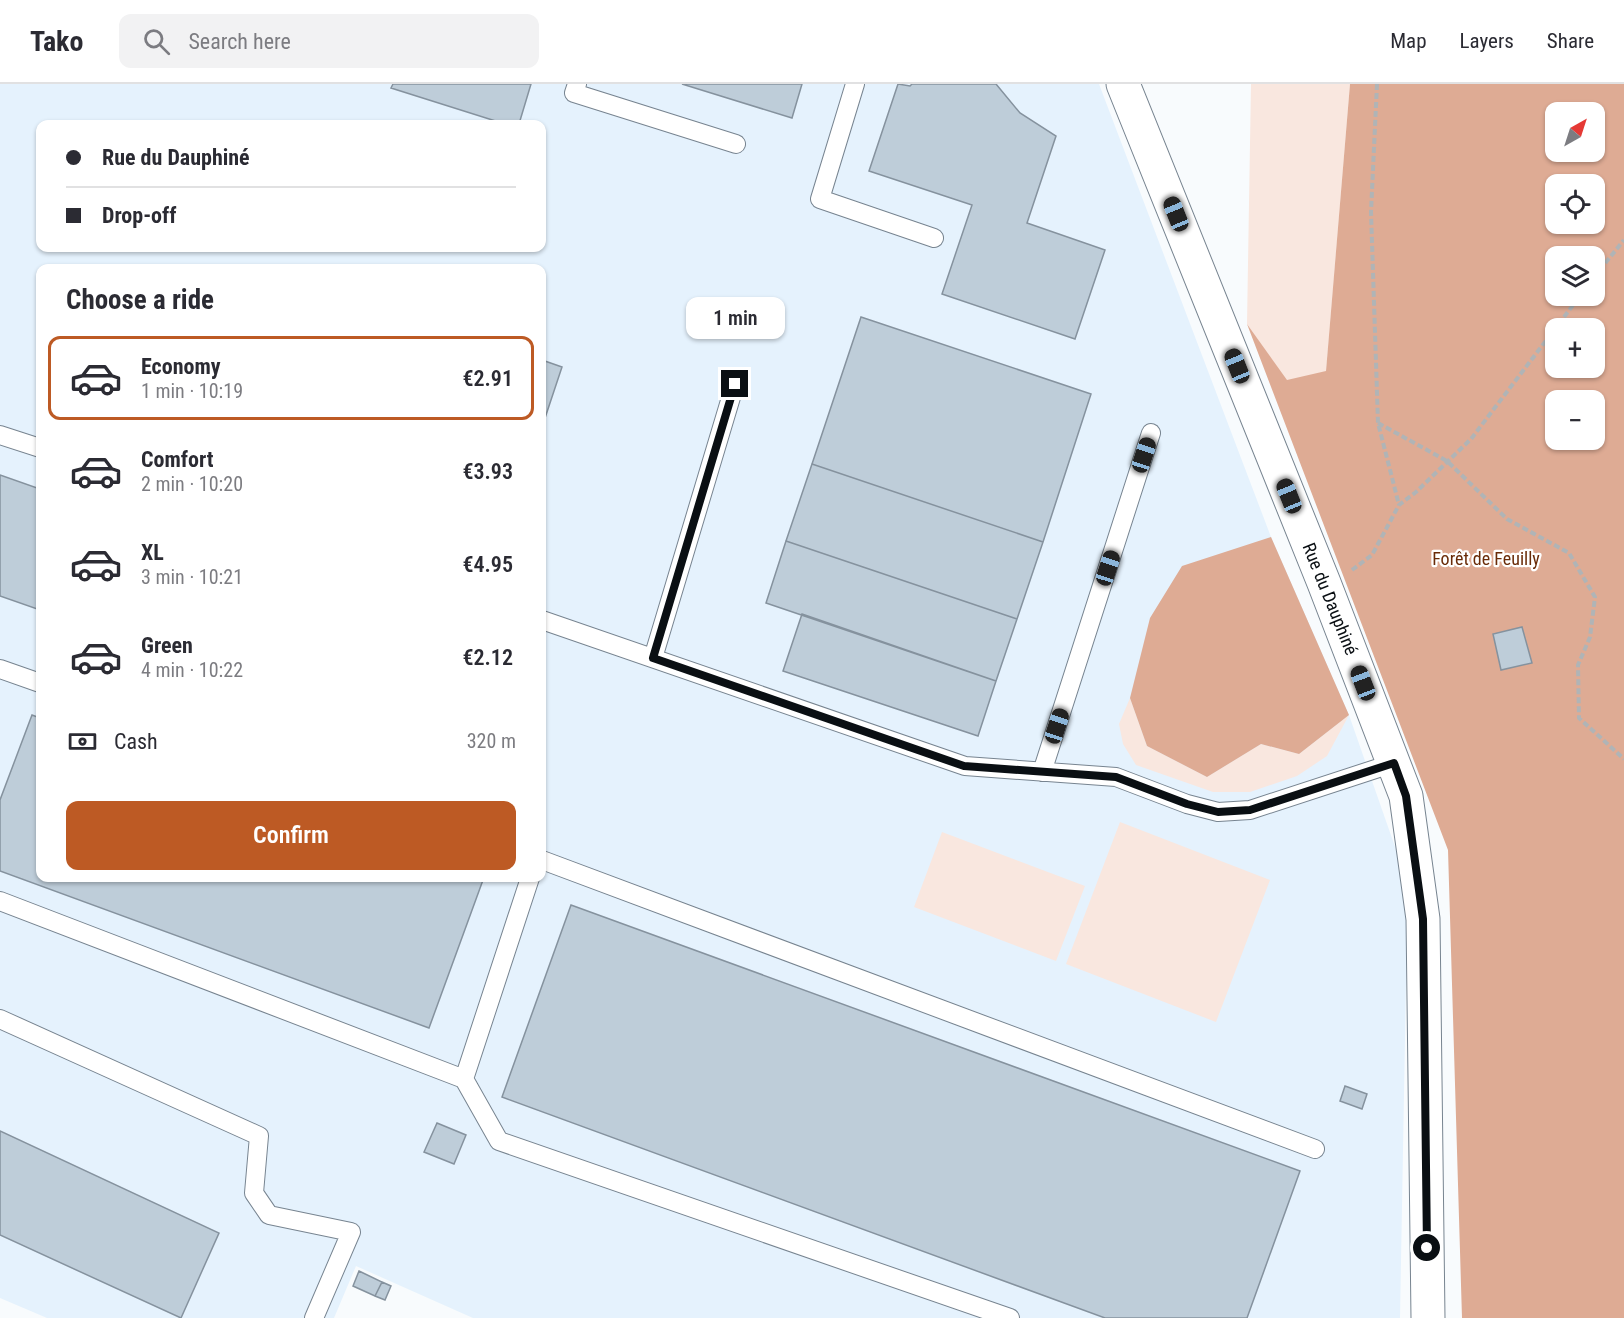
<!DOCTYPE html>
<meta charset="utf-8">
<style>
:root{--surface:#fff;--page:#f2f2f3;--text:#2b2b33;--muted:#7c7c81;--line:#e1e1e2;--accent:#bd5a24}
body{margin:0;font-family:"Roboto Condensed",sans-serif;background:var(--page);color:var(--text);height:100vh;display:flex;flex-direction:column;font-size:22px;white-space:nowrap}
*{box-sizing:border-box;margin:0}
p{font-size:20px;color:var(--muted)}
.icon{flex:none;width:33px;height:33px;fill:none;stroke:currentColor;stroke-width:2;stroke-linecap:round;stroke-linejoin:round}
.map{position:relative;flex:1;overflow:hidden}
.drawer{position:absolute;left:36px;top:180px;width:510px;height:618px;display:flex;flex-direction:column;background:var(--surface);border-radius:12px;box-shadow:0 2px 4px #0004}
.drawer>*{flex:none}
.top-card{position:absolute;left:36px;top:36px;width:510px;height:132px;border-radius:12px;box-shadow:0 2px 4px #0004;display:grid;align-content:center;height:132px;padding:0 30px;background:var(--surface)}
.needle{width:39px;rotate:39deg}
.fabs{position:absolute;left:1545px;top:18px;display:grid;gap:12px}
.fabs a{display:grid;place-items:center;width:60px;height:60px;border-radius:12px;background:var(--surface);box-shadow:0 2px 4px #0004;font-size:30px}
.end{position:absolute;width:27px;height:27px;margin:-14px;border:8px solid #0a0f13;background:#fff;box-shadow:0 0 0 3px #fff}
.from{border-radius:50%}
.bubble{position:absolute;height:42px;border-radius:12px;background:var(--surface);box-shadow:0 2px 4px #0004;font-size:20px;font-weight:600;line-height:42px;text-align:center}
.car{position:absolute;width:18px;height:36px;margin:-18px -9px;border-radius:8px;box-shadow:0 0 4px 2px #0007;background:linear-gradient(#222 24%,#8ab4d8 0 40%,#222 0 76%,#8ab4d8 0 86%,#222 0)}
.top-card b{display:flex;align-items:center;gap:21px;height:57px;font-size:22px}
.top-card b+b{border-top:2px solid var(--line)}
.top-card i{width:15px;height:15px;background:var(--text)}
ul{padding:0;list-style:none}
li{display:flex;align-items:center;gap:18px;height:84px;margin:0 12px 9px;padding:0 18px;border:3px solid transparent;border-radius:12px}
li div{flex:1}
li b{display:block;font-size:22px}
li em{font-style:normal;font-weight:600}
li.active{border-color:var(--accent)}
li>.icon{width:54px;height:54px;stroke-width:1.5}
h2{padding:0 30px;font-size:27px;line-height:72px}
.pay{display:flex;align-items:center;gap:15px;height:66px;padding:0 30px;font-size:22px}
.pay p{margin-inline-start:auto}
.button{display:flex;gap:12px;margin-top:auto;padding:12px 30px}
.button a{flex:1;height:69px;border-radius:12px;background:var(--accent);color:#fff;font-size:24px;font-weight:600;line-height:69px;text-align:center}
header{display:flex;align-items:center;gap:36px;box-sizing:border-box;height:84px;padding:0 30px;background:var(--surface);border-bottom:2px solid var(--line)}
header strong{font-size:28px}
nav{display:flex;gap:33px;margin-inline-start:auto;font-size:21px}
.search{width:420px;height:54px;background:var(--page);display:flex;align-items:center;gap:15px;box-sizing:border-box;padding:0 21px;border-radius:12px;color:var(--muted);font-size:22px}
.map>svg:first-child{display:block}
</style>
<header>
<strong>Tako</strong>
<div class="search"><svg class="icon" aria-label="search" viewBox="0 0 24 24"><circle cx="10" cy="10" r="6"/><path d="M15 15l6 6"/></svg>Search here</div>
<nav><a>Map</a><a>Layers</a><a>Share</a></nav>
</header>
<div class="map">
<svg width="1624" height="1234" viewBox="0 0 1624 1234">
<rect width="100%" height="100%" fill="#f8fbfd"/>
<path fill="#e5f2fd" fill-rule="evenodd" d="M 0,0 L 1099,0 L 1271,453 L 1349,631 L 1401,780 L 1407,843 L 1400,1234 L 473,1234 L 356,1182 L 334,1234 L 47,1234 L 0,1214 ZM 40,40 L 542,40 L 542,164 L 40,164 ZM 40,184 L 542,184 L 542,794 L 40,794 Z"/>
<path fill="#f9e7df" d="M 1251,0 L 1350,0 L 1326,288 L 1287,297 L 1247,240 Z
M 1130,614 L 1147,662 L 1207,693 L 1261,660 L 1299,670 L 1349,631 L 1327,672 L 1297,692 L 1250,708 L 1213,708 L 1136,681 L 1123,660 L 1119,640 Z
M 1120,738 L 1270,796 L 1216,938 L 1066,880 Z
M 942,748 L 1085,802 L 1056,877 L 914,823 Z"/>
<path fill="#deab94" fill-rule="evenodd" d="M 1350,0 L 1624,0 L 1624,1234 L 1462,1234 L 1448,766 L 1247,240 L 1287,296 L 1326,287 ZM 1556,28 L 1594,28 L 1594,68 L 1556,68 ZM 1556,100 L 1594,100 L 1594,140 L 1556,140 ZM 1556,172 L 1594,172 L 1594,212 L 1556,212 ZM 1556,244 L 1594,244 L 1594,284 L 1556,284 ZM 1556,316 L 1594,316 L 1594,356 L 1556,356 Z
M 1271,453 L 1349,631 L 1299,670 L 1261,660 L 1207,693 L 1147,662 L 1130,614 L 1150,534 L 1182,482 Z"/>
<path fill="#becdd9" stroke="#85929e" stroke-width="1.5" d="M 393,0 L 531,0 L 519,40 L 505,40 L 391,4 Z
M 682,0 L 802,0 L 792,34 Z
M 898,0 L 910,2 L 912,0 L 996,0 L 1020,29 L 1056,52 L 1027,139 L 1105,166 L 1075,255 L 942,210 L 972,121 L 869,87 Z
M 861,233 L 1091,310 L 1043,458 L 812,380 Z
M 542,276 L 562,283 L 542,343 Z
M 812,380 L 1043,458 L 1017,535 L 786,457 Z
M 0,391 L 40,405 L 40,526 L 0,512 Z
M 786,457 L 1017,535 L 996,597 L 766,519 Z
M 802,530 L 996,597 L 978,652 L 783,587 Z
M 1522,543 L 1532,579 L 1501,586 L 1493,550 Z
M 32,631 L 40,634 L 40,794 L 476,794 L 483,796 L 429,944 L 0,787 L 0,716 Z
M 571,821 L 1300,1087 L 1247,1234 L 1105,1234 L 502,1013 Z
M 1345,1002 L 1367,1010 L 1362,1025 L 1340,1017 Z
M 437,1039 L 466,1051 L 454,1080 L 424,1068 Z
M 0,1047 L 219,1149 L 181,1234 L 0,1151 Z
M 359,1187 L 382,1198 L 375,1212 L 353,1202 Z
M 382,1198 L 391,1202 L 385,1216 L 375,1212 Z"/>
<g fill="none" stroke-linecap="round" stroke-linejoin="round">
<g stroke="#778490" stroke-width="20">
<path id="service" d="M 577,0 L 574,9 L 736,60
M 855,0 L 820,115 L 934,154
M 0,351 L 40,364
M 542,536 L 965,682 L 1116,693 L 1187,720 L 1218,728 L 1250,726 L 1394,679
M 653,574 L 735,300
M 0,585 L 40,599
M 1042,688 L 1151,349
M 542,776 L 1315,1065
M 0,817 L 464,995 L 499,1057 L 1010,1234
M 0,935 L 259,1052 L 254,1109 L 269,1131 L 351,1148 L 314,1234
M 464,995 L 530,794"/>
</g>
<g stroke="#778490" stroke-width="35">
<path id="tertiary" d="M 1123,0 L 1324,499 L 1406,712 L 1423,835 L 1428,1234"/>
</g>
<path stroke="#b0b4b6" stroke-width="4" stroke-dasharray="6 3" stroke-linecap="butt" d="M 1377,0 L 1371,128 L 1378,339 L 1399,421
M 1594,193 L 1624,156
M 1378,339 L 1447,377 L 1507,435 L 1569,469 L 1595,513 L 1590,553 L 1578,581 L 1579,634 L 1624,675
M 1352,486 L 1372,471 L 1399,421 L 1416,408 L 1471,355 L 1580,212"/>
<use href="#service" stroke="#fff" stroke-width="18"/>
<use href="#tertiary" stroke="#fff" stroke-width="33"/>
</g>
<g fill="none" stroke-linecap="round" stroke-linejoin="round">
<path stroke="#0a0f13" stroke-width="8" d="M 735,300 L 653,574 L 964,682 L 1116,693 L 1187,720 L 1218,728 L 1250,726 L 1394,679 L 1406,712 L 1423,835 L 1427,1164"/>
</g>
<g text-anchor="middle" stroke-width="4.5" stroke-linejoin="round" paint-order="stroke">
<g font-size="18" fill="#692b08" stroke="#fff">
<text x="1486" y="481">Forêt de Feuilly</text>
</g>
<g font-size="18" fill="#0a0f13" stroke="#fff">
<text transform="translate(1330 515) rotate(68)" y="6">Rue du Dauphiné</text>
</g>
</g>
</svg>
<div class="fabs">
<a><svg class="needle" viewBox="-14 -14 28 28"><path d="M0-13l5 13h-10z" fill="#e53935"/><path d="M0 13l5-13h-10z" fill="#7c7c81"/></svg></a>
<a><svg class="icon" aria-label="locate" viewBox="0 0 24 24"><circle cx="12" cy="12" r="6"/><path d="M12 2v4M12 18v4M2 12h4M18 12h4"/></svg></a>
<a><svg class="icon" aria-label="layers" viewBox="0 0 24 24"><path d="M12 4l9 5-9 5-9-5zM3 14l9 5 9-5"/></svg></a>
<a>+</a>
<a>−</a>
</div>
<i class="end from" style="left:1427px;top:1164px"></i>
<i class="end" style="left:735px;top:300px"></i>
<div class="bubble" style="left:686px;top:213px;width:99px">1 min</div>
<i class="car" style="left:1176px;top:130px;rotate:338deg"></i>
<i class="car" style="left:1237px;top:282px;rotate:338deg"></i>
<i class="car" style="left:1144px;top:371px;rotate:18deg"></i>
<i class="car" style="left:1289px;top:412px;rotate:338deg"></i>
<i class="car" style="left:1108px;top:484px;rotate:18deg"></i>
<i class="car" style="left:1363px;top:599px;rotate:339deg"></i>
<i class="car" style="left:1057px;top:642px;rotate:18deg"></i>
<div class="top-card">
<b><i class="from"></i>Rue du Dauphiné</b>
<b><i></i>Drop-off</b>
</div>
<section class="drawer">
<h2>Choose a ride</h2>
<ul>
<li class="active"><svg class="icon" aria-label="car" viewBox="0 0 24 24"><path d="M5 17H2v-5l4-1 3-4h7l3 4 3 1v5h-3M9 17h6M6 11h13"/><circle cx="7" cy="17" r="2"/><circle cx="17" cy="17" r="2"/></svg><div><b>Economy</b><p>1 min · 10:19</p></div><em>€2.91</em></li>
<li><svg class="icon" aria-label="car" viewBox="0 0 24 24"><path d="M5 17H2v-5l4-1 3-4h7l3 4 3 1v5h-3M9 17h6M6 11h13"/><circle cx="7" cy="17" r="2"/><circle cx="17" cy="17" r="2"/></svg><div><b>Comfort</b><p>2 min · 10:20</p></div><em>€3.93</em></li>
<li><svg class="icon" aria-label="car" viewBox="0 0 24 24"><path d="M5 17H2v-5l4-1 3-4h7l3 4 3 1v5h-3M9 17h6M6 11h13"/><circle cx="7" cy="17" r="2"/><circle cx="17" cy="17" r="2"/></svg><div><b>XL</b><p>3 min · 10:21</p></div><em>€4.95</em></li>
<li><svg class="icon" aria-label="car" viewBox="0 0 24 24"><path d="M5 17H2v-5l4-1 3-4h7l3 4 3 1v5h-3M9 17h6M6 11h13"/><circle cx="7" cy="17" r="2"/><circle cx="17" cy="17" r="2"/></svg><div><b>Green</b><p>4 min · 10:22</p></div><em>€2.12</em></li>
</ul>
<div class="pay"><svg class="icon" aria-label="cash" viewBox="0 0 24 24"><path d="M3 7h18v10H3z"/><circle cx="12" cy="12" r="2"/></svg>Cash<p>320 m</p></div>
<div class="button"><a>Confirm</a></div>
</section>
</div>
